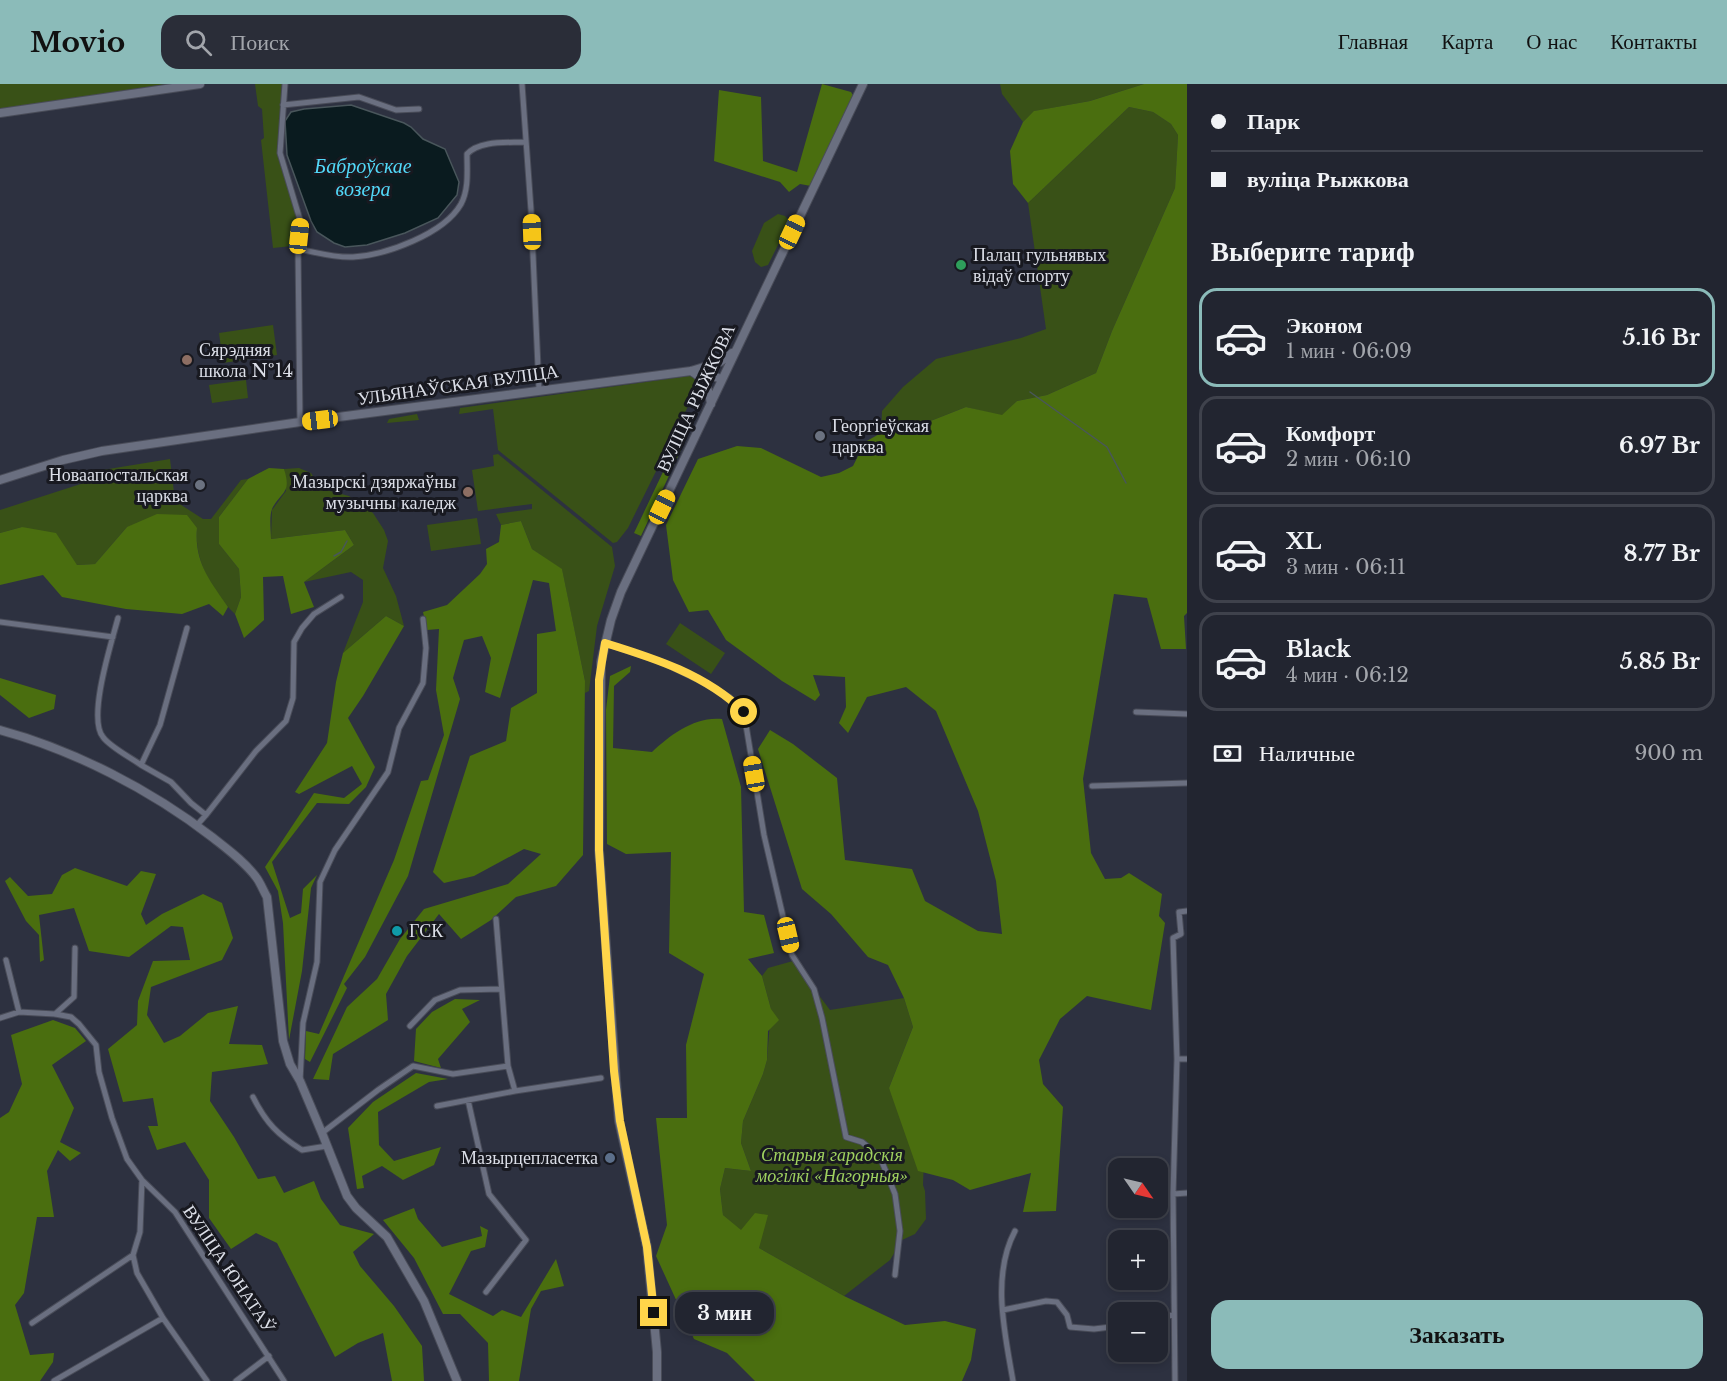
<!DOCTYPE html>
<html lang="ru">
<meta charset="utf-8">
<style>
:root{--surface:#222530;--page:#2a2d38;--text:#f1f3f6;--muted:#a2a5ab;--line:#3f424c;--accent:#8bbbb9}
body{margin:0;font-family:"Libre Baskerville",serif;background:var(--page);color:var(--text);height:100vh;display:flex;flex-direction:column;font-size:22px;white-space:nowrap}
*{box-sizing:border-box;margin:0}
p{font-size:20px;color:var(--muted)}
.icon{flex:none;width:33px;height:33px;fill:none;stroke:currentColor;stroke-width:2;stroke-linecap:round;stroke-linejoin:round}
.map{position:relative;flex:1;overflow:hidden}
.details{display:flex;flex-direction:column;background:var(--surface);width:540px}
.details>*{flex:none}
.banner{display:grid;align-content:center;height:132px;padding:0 24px;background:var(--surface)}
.needle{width:39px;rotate:124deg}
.tools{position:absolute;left:1108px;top:1074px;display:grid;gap:12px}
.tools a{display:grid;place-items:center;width:60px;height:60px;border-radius:12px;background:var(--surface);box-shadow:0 3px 9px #0003,0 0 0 2px var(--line);font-size:30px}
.end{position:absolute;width:27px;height:27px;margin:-14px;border:8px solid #ffd54a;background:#111;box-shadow:0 0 0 3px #111}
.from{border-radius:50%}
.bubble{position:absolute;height:42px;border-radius:18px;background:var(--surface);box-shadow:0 3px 9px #0003,0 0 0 2px var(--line);font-size:20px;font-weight:700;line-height:42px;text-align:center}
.car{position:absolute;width:18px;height:36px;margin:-18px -9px;border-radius:8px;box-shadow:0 0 4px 2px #0007;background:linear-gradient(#f5c518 24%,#345 0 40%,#f5c518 0 76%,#345 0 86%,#f5c518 0)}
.banner b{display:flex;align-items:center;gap:21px;height:57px;font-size:22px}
.banner b+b{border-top:2px solid var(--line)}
.banner i{width:15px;height:15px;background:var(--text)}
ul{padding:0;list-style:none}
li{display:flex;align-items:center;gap:18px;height:99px;margin:0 12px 9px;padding:0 12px;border:3px solid var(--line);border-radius:18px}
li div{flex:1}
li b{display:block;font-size:22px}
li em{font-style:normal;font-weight:700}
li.active{border-color:var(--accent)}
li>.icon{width:54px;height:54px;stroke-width:1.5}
h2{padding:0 24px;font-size:27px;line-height:72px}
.pay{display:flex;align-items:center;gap:15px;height:66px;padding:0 24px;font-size:22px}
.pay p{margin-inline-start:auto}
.primary-button{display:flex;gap:12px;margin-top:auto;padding:12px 24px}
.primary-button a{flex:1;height:69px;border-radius:18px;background:var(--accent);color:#111;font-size:24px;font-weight:700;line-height:69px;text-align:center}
header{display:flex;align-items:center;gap:36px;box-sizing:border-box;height:84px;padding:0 30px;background:var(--accent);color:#111}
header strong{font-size:28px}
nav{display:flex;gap:33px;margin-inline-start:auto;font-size:21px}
.search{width:420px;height:54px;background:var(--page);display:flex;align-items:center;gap:15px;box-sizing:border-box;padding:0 21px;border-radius:18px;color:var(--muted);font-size:22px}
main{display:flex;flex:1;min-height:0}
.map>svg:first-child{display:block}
</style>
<header>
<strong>Movio</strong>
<div class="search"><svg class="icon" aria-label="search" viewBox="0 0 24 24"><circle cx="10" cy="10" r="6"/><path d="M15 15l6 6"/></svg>Поиск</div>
<nav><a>Главная</a><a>Карта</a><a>О нас</a><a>Контакты</a></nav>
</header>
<main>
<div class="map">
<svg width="1187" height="1297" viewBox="0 0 1187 1297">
<rect width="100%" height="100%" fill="#2d3140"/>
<path fill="#395117" d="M 0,0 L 166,0 L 0,26 Z
M 255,0 L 282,0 L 277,70 L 298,138 L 292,162 L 273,164 L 261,56 L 264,54 L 262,25 L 258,22 Z
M 1000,0 L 1144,0 L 1090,17 L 1035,27 L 1023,38 L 1002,10 Z
M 1129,23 L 1153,28 L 1171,40 L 1178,51 L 1175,104 L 1112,247 L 1096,289 L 1047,311 L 1017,317 L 1002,332 L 966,323 L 928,338 L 881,349 L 882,327 L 903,303 L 936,275 L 1021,254 L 1046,245 L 1028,119 Z
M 778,130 L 785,132 L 790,137 L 768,181 L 761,183 L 755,178 L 752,167 L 764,139 Z
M 273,241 L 277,271 L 223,279 L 219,249 Z
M 689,292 L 693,293 L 700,298 L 628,444 L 617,458 L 613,459 L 498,366 L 493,325 L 459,330 L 460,324 Z
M 246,296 L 248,314 L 212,319 L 209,301 Z
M 417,330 L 419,336 L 387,339 L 389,335 Z
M 498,370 L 612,463 L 615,482 L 597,542 L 589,607 L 585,609 L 585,597 L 562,486 L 532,465 L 521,437 L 501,441 L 496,430 L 532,425 L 532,420 L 478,427 L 472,386 L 494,382 L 493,371 Z
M 170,375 L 175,417 L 203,435 L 211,435 L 241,396 L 248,395 L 219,433 L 219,460 L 239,485 L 241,513 L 235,530 C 212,507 194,477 197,444 L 127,443 L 95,480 L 77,481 L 22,443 L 0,449 L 0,426 L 90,397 L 90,388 Z
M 299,384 L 311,389 L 319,402 L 330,407 L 349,412 L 373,429 L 384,446 L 388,457 L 383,484 L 396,512 L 404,542 L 386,532 L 343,569 L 363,518 L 363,496 L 351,488 L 304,498 L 354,461 L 345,446 L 271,455 L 272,426 L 286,407 L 284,385 Z
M 477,434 L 481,460 L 431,467 L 427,441 Z
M 680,539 L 725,569 L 711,590 L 666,560 Z
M 793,877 L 830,926 L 904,914 L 913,943 L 889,1004 L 924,1074 L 923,1101 L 925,1107 L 926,1135 L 915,1150 L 902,1156 L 890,1176 L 844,1212 L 759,1164 L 723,1131 L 720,1105 L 725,1084 L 751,1087 L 741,1059 L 743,1037 L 763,990 L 767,976 L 771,925 L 762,892 L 768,884 Z"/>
<path fill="#4a6e0f" d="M 822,0 L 851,8 L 854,13 L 811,102 L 800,100 L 789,108 L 780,98 L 714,77 L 719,6 L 761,13 L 763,77 L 797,88 Z
M 1144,0 L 1187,0 L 1187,529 L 1184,532 L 1186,565 L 1161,565 L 1147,514 L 1114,510 L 1083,695 L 1091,769 L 1105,795 L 1121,794 L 1129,789 L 1162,810 L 1159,832 L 1165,839 L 1151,926 L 1087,912 L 1060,935 L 1039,976 L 1043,1000 L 1063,1023 L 1056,1127 L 1023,1128 L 1031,1089 L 970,1106 L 953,1096 L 918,1087 L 889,1004 L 913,943 L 904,914 L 888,881 L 868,873 L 831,830 L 802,805 L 758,665 L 770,646 L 793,660 L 837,694 L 845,776 L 912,785 L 925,817 L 978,847 L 1002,850 L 996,797 L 978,727 L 936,627 L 906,603 L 867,613 L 848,649 L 839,639 L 846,623 L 845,593 L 813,591 L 820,611 L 815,617 L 782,597 L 726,556 L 708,526 L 689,528 L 673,496 L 666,441 L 698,375 L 737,362 L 761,364 L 821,393 L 839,389 L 853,382 L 865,358 L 881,349 L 928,338 L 966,323 L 1002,331 L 1017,317 L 1047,311 L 1096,289 L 1112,247 L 1175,104 L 1178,51 L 1171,40 L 1153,28 L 1129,23 L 1028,119 L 1013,100 L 1010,67 L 1023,38 L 1034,27 L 1090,17 Z
M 691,329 L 698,329 L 641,452 L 634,449 Z
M 269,384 L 284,385 C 292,410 281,407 272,425 C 269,433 271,447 271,455 L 345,446 L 354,461 L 304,498 L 314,523 L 291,530 L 283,492 L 263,493 L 264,536 L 244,554 L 235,530 L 241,513 L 239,485 L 219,460 L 219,433 L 248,395 Z
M 157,430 L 187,431 L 197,444 C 194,478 210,497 228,523 L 223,532 L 209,520 L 182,530 L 126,525 L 62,513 L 43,491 L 0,501 L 0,449 L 22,443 L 56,449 L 77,481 L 95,480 L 127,443 Z
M 521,437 L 532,465 L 562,485 L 585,597 L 583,771 L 556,802 L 516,813 L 491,836 L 461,855 L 439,830 L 407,872 L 386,910 L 388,936 L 333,970 L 329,996 L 313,995 L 347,923 L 377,895 L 400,855 L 424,825 L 508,800 L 541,770 L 524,765 L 474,792 L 444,799 L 433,788 L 470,672 L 506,657 L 511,624 L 537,609 L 537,550 L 556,547 L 549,499 L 533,496 L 500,614 L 485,608 L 491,574 L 482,552 L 464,556 L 453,594 L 460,615 L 408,792 L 365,873 L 344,900 L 347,904 L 310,978 L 305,975 L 306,947 L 319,950 L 394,776 L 421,697 L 428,696 L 444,651 L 436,606 L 439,545 L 427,546 L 423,528 L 447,521 L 480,490 L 487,480 L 486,465 L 499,458 L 501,441 Z
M 386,532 L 404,542 L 363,612 L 348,634 L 375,683 L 366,703 L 349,720 L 317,719 L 272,778 L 290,834 L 301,829 L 303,805 L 317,791 L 311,804 L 302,887 L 289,956 L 283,839 L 278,807 L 265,783 L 314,709 L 344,714 L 362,700 L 352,682 L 299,710 L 295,708 L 327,659 L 336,598 L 343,569 Z
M 631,582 L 630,588 L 614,602 L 613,664 L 652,668 C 670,651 695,632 722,635 L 741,703 L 744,828 L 764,831 L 774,869 L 748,875 L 762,892 L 771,925 L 779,936 L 768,947 L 767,976 L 763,990 L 743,1037 L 741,1059 L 751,1087 L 725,1084 L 720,1105 L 723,1131 L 741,1146 L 755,1129 L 768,1131 L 759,1164 L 844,1212 L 905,1241 L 945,1237 L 976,1245 L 971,1276 L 962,1297 L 755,1297 L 727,1269 L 694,1255 L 656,1172 L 667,1141 L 656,1034 L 687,1034 L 686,961 L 704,890 L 669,869 L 671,768 L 626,770 L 607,760 L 606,626 L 610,592 Z
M 0,594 L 56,611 L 54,625 L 29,634 L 0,611 Z
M 75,784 L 127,802 L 141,787 L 156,790 L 141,830 L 146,841 L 162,830 L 203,810 L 222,819 L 233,854 L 222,876 L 151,903 L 147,931 L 164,959 L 180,952 L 208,929 L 238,922 L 229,960 L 262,961 L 268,980 L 212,988 L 210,1017 L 234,1053 L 258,1095 L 275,1092 L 284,1109 L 314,1097 L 321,1115 L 340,1141 L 374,1150 L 353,1168 L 360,1182 L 394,1222 L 422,1262 L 424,1297 L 392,1297 L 383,1249 L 358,1259 L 335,1273 L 277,1159 L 256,1149 L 231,1165 L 209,1134 L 209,1096 L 185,1058 L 157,1066 L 148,1042 L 158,1042 L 153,1014 L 123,1018 L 108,965 L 137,941 L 138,917 L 153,877 L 190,876 L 183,843 L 171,842 L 129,873 L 89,867 L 74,824 L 39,831 L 44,876 L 40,878 L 39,851 L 26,837 L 5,797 L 10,793 L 28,812 L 52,810 L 62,791 Z
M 455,915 L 480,916 L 462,925 L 470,938 L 438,975 L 441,984 L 414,977 L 416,945 L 432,928 Z
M 53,936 L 75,944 L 86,957 L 52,981 L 74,1024 L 60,1058 L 81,1069 L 70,1077 L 58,1066 L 47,1087 L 54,1133 L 37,1133 L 24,1209 L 15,1221 L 30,1271 L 54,1269 L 53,1278 L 40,1297 L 0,1297 L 0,1034 L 9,1028 L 22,1000 L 11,951 Z
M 416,989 L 448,995 L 429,998 L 378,1028 L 379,1061 L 394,1077 L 441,1063 L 434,1081 L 403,1096 L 382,1082 L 362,1092 L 364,1104 L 357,1105 L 348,1044 L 373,1018 Z
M 414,1124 L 418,1135 L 442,1163 L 482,1152 L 480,1142 L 488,1146 L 485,1163 L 471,1167 L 449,1210 L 493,1232 L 502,1226 L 521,1233 L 556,1175 L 564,1202 L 541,1207 L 531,1225 L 519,1297 L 489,1297 L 488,1259 L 460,1230 L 443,1230 L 414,1174 L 383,1136 Z"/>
<path fill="#0a1b1f" stroke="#49565b" stroke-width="1.5" d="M 351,21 L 404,39 L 411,43 L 423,55 L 445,65 L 459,98 L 457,111 L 438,134 L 405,149 L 367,161 L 345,163 L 334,159 L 317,148 L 311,137 L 287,71 L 285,37 L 291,28 L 304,25 Z"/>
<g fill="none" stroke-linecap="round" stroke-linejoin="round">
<path stroke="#49565b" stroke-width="1.5" d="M 1030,308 L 1107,363 L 1126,399
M 334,472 L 341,468 L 347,457"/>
<g stroke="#494c58" stroke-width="7">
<path id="street" d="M 285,0 L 280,69 L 301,139 L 298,165 L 300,338
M 522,0 L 531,126 L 539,306
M 283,21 L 359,13 L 396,26 L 419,25
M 298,165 C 315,168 335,174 353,173 C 386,171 444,150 461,120 C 469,105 467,87 467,70 C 480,56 507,59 526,58
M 118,534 C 112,557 87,634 103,653 C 110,663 130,673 141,681
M 0,538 L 113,553
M 187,544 L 160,641 L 141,681 L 171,698 L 191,719 L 206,731 L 197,741
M 605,559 L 662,578 L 697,595 L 729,613 L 744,629 L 764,751 L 792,871 L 814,905 L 822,934 L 846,1053 L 862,1058 L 880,1073 L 889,1095 L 895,1110 L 900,1147 L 895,1191
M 1136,628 L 1187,630
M 1092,702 L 1187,699
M 206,731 L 256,667 L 286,637 L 293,614 L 294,558 L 302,544 L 314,530 L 341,513
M 496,835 L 508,982 L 515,1007
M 6,876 L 19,928
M 55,930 L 74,913 L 75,864
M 0,934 L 19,928 L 55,930 L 71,933 L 79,940 L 96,961 L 99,988 L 112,1034 L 127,1075 L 142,1096 L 175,1128 L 284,1297
M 410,942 L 435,916 L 460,906 L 501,905
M 1177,975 L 1187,975
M 300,997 L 303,939 L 317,878 L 320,798 L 335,766 L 388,688 L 399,644 L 423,599 L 426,564 L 423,535
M 253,1013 C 266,1039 278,1051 302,1066 L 327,1062
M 468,1016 L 489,1110 L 526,1156 L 486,1208
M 437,1022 L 515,1007 L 601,994
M 322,1049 L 378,1006 L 413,982 L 453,990 L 508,982
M 142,1096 L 140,1148 L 133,1171 L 137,1189 L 163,1234 L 207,1297
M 1173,1110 L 1187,1109
M 1003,1226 L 1046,1217 L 1057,1218 L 1067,1231 L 1070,1243 L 1094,1245 L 1119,1242
M 1158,1233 L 1174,1231
M 32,1239 L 133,1171
M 54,1297 L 163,1234
M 236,1297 L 269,1272
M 1013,1297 C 1005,1250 991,1192 1015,1147
M 1175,1297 L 1173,1110 L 1177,975 L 1173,854 L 1181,850 L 1179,828 L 1187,827"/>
</g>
<g stroke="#494c58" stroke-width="10">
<path id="secondary" d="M 0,29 L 200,0
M 691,287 C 705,295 709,305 711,320
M 694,287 L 722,295
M 0,396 L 63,376 L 102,367 L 300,338 L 691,287 L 720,278 L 732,269
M 0,646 C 74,666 151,706 212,753 C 227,765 244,777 256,793 C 260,798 263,806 267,813 L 283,957 L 290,980 L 300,997 L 322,1049 L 347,1112 L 356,1124 L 387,1153 L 424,1217 L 457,1297
M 657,1297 L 657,1268 L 647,1163 L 619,1037 L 599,766 L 601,578 L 611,536 L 621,508 L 863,0"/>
</g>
<use href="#street" stroke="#6a6f80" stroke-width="5"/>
<use href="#secondary" stroke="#6a6f80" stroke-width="8"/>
</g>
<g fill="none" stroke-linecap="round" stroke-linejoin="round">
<path stroke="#ffd54a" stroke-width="8" d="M 654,1229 L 647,1163 L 620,1037 L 614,987 L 599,766 L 599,596 L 605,559 C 654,574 707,591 744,628"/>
</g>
<circle fill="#2e9e5b" stroke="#181920" stroke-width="2" cx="961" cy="181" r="6"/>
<g fill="#8d6e63" stroke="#181920" stroke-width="2">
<circle cx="187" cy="276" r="6"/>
<circle cx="468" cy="408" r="6"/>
</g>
<g fill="#6b7280" stroke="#181920" stroke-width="2">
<circle cx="820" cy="352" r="6"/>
<circle cx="200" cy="401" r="6"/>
</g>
<circle fill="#0f9aa8" stroke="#181920" stroke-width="2" cx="397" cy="847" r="6"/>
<circle fill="#5c6f8a" stroke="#181920" stroke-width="2" cx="610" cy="1074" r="6"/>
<g text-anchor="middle" stroke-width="6" stroke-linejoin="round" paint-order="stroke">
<g font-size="18" fill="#dcdfe8" stroke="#181920" text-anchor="start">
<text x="973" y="177">Палац гульнявых<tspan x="973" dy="21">відаў спорту</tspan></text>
<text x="199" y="272">Сярэдняя<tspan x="199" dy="21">школа №14</tspan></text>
<text x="832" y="348">Георгіеўская<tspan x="832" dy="21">царква</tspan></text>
<text x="188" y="397" text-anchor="end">Новаапостальская<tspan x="188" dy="21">царква</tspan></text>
<text x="456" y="404" text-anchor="end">Мазырскі дзяржаўны<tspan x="456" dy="21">музычны каледж</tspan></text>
<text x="409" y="853">ГСК</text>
<text x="598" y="1080" text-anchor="end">Мазырцепласетка</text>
</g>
<g font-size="18" fill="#dcdfe8" stroke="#181920">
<text transform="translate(458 301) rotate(-8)" y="6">УЛЬЯНАЎСКАЯ ВУЛІЦА</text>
<text transform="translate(696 314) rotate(-65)" y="6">ВУЛІЦА РЫЖКОВА</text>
<text transform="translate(229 1185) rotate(56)" y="6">ВУЛІЦА ЮНАТАЎ</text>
</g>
<g font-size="18" font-style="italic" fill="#9fd15f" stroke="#181920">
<text x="832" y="1077">Старыя гарадскія<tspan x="832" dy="21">могілкі «Нагорныя»</tspan></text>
</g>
<g font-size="20" font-style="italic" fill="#52d9f9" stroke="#181920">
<text x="363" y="89">Баброўскае<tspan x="363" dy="23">возера</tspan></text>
</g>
</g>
</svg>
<div class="tools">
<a><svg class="needle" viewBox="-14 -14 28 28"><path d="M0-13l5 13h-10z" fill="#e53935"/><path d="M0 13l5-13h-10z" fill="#a2a5ab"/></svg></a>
<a>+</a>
<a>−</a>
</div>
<i class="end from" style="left:744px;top:628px"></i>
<i class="end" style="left:654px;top:1229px"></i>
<div class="bubble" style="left:675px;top:1208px;width:99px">3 мин</div>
<i class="car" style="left:532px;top:148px;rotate:358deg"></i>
<i class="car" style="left:792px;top:148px;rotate:25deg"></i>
<i class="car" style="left:299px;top:152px;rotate:6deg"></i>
<i class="car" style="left:320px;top:336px;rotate:263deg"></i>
<i class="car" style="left:662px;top:423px;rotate:26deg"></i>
<i class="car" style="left:754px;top:690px;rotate:350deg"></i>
<i class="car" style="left:788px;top:851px;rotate:167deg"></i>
</div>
<section class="details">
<div class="banner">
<b><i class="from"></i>Парк</b>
<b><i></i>вуліца Рыжкова</b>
</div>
<h2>Выберите тариф</h2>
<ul>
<li class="active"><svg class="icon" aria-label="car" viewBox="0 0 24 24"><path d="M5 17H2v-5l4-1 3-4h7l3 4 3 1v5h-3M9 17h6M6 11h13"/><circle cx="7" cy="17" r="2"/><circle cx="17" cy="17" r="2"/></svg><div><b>Эконом</b><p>1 мин · 06:09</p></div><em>5.16 Br</em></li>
<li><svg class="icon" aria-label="car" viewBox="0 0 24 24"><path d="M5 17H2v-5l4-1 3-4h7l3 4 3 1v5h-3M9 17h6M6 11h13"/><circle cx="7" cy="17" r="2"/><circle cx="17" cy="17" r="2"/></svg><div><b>Комфорт</b><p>2 мин · 06:10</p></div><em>6.97 Br</em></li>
<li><svg class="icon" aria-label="car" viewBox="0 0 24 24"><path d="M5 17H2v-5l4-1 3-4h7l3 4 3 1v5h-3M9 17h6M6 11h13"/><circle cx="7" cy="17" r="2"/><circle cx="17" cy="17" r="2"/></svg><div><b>XL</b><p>3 мин · 06:11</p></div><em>8.77 Br</em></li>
<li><svg class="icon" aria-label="car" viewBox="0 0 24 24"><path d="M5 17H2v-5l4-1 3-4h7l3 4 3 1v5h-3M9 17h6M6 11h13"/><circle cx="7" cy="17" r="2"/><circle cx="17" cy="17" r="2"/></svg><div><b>Black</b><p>4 мин · 06:12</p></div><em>5.85 Br</em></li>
</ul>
<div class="pay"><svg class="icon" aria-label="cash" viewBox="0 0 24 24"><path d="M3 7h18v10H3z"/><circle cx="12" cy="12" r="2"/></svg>Наличные<p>900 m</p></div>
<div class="primary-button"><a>Заказать</a></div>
</section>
</main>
